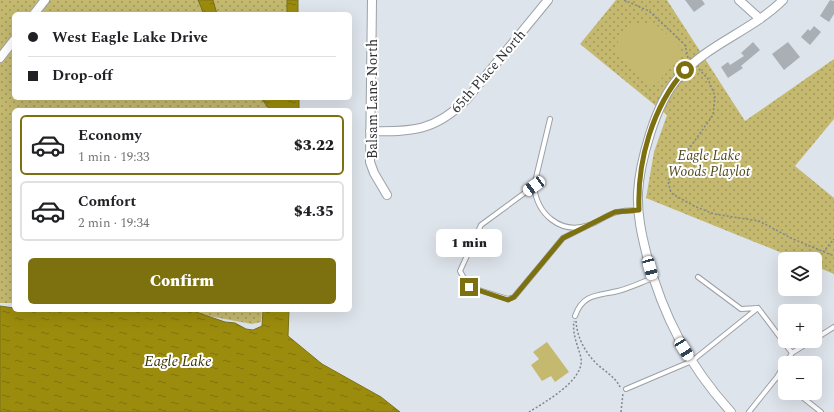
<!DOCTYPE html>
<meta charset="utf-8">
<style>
:root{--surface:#fff;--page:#f2f2f2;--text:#202124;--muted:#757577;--line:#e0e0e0;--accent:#7d700f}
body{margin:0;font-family:Spectral,serif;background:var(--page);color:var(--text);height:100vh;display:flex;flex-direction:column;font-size:15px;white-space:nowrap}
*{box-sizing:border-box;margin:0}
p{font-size:13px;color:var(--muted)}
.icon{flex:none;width:22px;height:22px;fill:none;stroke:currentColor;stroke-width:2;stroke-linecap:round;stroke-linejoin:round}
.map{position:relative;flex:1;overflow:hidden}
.sheet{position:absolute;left:12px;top:108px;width:340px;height:204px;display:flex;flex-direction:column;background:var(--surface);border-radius:6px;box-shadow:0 4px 16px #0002}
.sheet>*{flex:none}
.banner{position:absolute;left:12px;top:12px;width:340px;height:88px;border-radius:6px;box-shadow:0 4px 16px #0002;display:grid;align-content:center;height:88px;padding:0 16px;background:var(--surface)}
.fabs{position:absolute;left:778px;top:252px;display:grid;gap:8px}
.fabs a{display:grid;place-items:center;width:44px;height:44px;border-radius:6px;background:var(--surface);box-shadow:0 4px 16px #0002;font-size:20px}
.end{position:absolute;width:18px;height:18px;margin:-9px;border:5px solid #7d700f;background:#fff;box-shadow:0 0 0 2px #fff}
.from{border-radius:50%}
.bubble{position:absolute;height:28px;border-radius:6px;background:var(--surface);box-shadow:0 4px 16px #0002;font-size:13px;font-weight:800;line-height:28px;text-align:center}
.car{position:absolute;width:12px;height:24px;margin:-12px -6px;border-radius:5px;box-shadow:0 0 3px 1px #0007;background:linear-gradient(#fff 24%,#345 0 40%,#fff 0 76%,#345 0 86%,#fff 0)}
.banner b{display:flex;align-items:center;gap:14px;height:38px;font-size:15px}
.banner b+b{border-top:1px solid var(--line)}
.banner i{width:10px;height:10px;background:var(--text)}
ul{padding:7px 0 0;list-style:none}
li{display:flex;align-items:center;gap:12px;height:60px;margin:0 8px 6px;padding:0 8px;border:2px solid var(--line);border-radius:6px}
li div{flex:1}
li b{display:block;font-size:15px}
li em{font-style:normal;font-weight:800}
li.current{border-color:var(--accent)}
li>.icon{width:36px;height:36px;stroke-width:1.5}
.primary-button{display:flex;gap:8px;margin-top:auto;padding:8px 16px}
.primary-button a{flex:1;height:46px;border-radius:6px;background:var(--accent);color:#fff;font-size:16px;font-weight:800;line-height:46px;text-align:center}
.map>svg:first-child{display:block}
</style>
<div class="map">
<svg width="834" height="412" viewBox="0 0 834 412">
<defs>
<pattern id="park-dots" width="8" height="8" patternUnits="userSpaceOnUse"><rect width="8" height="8" fill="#c4b96f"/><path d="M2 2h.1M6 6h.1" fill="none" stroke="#a0975c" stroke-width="1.8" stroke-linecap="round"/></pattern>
<pattern id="water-ripples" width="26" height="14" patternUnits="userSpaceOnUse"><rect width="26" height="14" fill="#9c8c0d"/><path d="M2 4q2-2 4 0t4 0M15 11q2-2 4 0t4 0" fill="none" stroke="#80730e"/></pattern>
</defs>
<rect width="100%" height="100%" fill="#dee4eb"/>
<path fill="url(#park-dots)" d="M 0,0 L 290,0 L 291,14 L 14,14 L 14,98 L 283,98 L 279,110 L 14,110 L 14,303 L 0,303 Z
M 616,0 L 667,0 L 745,121 L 834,59 L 834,119 L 795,166 L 834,198 L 834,274 L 815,266 L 815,259 L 797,259 L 646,198 L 654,152 L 667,115 L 580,44 Z
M 176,310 L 262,310 L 261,322 L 252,324 Z"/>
<path fill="#c4b96f" d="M 654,23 L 678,44 L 681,51 L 675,63 L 656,85 L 651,85 L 615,50 L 619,39 L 634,24 Z
M 547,342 L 569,372 L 555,382 L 551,376 L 542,381 L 531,365 L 539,359 L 533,352 Z"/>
<path fill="url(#water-ripples)" stroke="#7b7119" d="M 198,0 L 213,0 L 217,14 L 204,14 Z
M 287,0 L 298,0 L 298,14 L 287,14 Z
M 261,98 L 299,98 L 299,110 L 270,110 Z
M 0,306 L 14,308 L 14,310 L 45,310 L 49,312 L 58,310 L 190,310 L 225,322 L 235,323 L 246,329 L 253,330 L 262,326 L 263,310 L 289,310 L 288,336 L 322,364 L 381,397 L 400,412 L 0,412 Z"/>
<path fill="#aaafb6" d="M 685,0 L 702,0 L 705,4 L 694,12 Z
M 830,0 L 834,1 L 834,14 L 829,22 L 820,16 Z
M 814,26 L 821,32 L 810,45 L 801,37 L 808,29 L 810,31 Z
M 753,42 L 760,50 L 741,66 L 743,68 L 728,78 L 721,67 L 728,62 L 730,65 L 744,56 L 741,53 Z
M 788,42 L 800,57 L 784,70 L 772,54 Z"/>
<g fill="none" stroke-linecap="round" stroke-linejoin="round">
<g stroke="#9ca1a8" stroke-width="6">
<path id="service" d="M 550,119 L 534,186 C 537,214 560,235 589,225 C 598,222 605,216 614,213 C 621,210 631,211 638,210
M 534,186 L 481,225 L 460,271 L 469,287 L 508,299 L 514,297 L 563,238 L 589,225
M 698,277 L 741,309 L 758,308 L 792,353
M 575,316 C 583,293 598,296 618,291 C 630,288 642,282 653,278
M 815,339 L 834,327
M 786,363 L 792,353 L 811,341
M 777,377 L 785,383
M 626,389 L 692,361 L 758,308
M 797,393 L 821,412
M 749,412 L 777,377 L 785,364"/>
</g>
<g stroke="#9ca1a8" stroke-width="10">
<path id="minor" d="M 372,0 L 370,162 L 374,173 L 387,195
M 739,0 L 760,19
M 34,14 L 45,0
M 0,58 L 14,40
M 370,131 C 412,132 435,131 466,100 L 548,0
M 731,412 C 689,366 663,316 647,256 C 642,236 637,215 638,193 C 639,173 644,153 650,134 C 656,115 665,93 678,78 C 707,44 752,31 783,0"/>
</g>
<path stroke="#82868b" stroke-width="1.5" stroke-dasharray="2 2" stroke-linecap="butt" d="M 624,0 L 649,11 L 685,45 L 688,58
M 699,69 L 708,79 L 715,96 L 713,115 L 681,160 L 668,181 L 671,193 L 694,206 L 714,214 L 759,221 L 793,239 L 834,256
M 823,252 L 834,239
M 576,321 C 577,338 586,354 598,365 C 606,372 615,377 620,387
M 529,412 C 545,402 585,380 581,358 C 578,345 572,335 574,321
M 621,412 L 623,393"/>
<use href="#service" stroke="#fff" stroke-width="4"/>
<use href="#minor" stroke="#fff" stroke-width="8"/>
</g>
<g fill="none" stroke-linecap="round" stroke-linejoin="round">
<path stroke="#7d700f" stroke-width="5" d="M 469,287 L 508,300 L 514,297 L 563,238 L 615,212 L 639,210 C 637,162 652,107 685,70"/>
</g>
<g text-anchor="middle" stroke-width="4" stroke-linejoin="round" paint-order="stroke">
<g font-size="14" fill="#2f3134" stroke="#fff">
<text transform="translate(488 71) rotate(-49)" y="5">65th Place North</text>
<text transform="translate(372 99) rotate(-90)" y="5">Balsam Lane North</text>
</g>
<g font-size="14" font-style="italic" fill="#50491d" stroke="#fff">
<text x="709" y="160">Eagle Lake<tspan x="709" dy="16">Woods Playlot</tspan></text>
</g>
<g font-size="15" font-style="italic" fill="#3d3707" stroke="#fff">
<text x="178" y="366">Eagle Lake</text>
</g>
</g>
</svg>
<div class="fabs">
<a><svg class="icon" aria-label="layers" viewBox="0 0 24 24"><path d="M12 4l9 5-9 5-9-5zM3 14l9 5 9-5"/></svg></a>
<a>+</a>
<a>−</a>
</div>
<i class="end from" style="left:685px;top:70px"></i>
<i class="end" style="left:469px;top:287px"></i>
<div class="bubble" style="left:436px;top:229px;width:66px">1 min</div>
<i class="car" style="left:534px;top:186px;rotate:234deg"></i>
<i class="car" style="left:650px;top:268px;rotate:165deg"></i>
<i class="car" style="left:684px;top:349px;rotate:148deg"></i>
<div class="banner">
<b><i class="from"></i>West Eagle Lake Drive</b>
<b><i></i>Drop-off</b>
</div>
<section class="sheet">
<ul>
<li class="current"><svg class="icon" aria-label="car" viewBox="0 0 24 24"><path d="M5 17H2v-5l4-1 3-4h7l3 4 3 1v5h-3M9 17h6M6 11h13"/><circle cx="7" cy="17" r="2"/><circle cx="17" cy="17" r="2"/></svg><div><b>Economy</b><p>1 min · 19:33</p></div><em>$3.22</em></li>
<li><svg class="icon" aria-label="car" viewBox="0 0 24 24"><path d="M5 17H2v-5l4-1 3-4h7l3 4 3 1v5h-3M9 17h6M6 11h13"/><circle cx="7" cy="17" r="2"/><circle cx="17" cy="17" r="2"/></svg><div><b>Comfort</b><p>2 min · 19:34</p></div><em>$4.35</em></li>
</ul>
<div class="primary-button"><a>Confirm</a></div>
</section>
</div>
